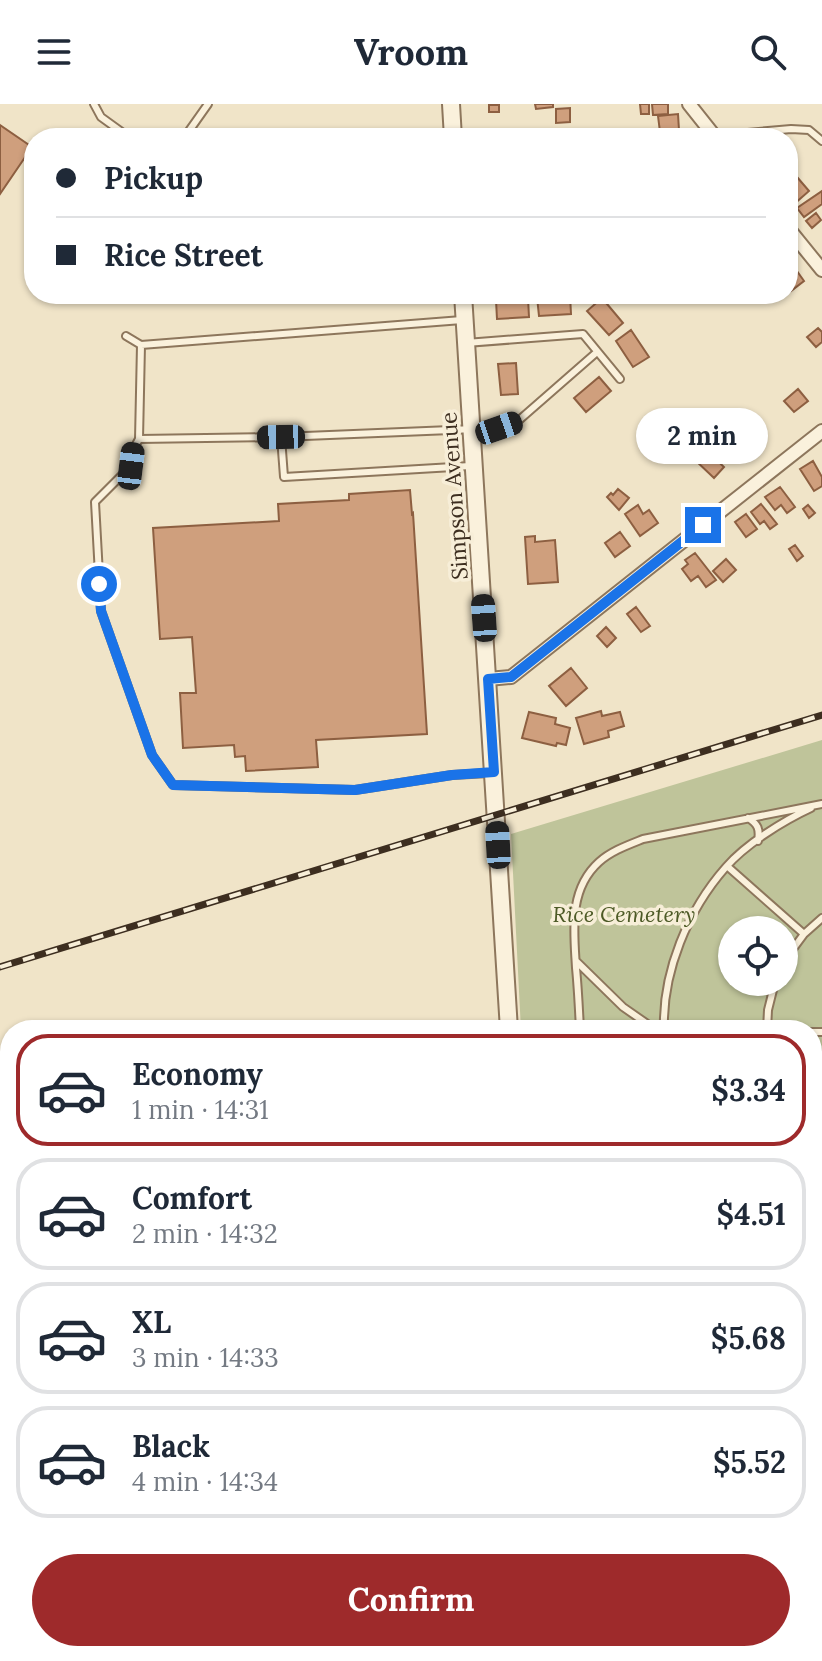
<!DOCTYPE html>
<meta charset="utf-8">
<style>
:root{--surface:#fff;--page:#f2f2f3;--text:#1f2937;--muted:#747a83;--line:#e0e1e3;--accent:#9e2a2b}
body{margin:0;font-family:Lora,serif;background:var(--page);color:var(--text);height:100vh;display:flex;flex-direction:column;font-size:30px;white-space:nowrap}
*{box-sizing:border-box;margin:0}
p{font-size:26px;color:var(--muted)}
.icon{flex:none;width:44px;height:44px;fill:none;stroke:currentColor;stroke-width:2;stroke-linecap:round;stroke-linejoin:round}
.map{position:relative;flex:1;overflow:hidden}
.drawer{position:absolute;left:0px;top:916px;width:822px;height:642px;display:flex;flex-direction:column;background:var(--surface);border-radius:32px 32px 0 0;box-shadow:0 2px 6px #0004}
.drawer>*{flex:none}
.banner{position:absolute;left:24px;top:24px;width:774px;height:176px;border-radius:32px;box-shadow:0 2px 6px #0004;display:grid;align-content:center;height:176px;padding:0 32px;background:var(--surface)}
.buttons{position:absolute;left:718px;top:812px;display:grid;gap:16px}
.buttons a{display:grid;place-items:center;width:80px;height:80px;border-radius:50%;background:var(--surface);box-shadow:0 2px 6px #0004;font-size:40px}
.end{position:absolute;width:36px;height:36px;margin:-18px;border:10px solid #1a73e8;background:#fff;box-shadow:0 0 0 4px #fff}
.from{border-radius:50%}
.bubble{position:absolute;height:56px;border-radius:28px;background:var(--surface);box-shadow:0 2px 6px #0004;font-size:26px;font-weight:700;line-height:56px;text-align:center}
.car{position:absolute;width:24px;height:48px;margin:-24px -12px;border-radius:10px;box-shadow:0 0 6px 2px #0007;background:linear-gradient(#222 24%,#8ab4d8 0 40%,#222 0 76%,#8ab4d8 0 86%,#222 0)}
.banner b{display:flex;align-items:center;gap:28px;height:76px;font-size:30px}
.banner b+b{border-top:2px solid var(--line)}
.banner i{width:20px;height:20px;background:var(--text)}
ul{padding:14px 0 0;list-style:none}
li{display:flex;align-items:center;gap:24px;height:112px;margin:0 16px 12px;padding:0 16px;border:4px solid var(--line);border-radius:32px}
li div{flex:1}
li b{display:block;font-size:30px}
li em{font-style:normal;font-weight:700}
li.selected{border-color:var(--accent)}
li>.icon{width:72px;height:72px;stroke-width:1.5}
.button{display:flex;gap:16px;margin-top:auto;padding:16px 32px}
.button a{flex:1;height:92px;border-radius:48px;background:var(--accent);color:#fff;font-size:32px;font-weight:700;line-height:92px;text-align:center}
header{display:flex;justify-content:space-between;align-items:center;height:104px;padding:0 32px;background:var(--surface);font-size:36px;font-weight:700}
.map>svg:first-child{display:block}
</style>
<header><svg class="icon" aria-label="menu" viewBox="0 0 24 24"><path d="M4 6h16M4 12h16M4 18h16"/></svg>Vroom<svg class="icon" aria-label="search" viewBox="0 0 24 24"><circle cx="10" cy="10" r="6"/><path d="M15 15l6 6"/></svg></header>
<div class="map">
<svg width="822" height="1557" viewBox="0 0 822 1557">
<rect width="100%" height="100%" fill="#f0e4c8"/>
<path fill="#bfc49a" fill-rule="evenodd" d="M 822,636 L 822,1238 L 812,1238 L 812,926 L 521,926 L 511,730 ZM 732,826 L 784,826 L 784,878 L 732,878 Z"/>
<path fill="#cf9f7d" stroke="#8d5f41" stroke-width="2" d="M 535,0 L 553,0 L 553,3 L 536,5 Z
M 640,0 L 649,0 L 649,10 L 641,10 Z
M 652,0 L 668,0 L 668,10 L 653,11 Z
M 489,1 L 499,1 L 499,8 L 489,8 Z
M 570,4 L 570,18 L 556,19 L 556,5 Z
M 678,10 L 679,26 L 660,28 L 658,12 Z
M 0,21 L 32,43 L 0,90 Z
M 797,73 L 809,87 L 793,101 L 788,95 L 788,80 Z
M 822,87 L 822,100 L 804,113 L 797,104 Z
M 816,109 L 821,116 L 812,124 L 806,117 Z
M 792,160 L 804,177 L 791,187 L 788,183 L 788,164 Z
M 570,191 L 571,210 L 539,212 L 537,193 Z
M 528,194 L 529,213 L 497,215 L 496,196 Z
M 602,194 L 623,219 L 609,231 L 587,207 Z
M 818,224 L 822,228 L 822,238 L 816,243 L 807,233 Z
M 631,226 L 649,253 L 633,263 L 616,237 Z
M 516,259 L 518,290 L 501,291 L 498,260 Z
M 599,273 L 611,287 L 586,308 L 574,294 Z
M 798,285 L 808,297 L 794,308 L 784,297 Z
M 742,319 L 759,342 L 744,353 L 735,340 L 728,345 L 720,335 Z
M 705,345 L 724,363 L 714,374 L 695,356 Z
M 813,357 L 822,373 L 822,382 L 814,387 L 800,365 Z
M 780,383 L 795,403 L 787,409 L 781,401 L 775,406 L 765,393 Z
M 618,385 L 629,394 L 619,406 L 607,393 L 611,389 L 613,391 Z
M 410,386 L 412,410 L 413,409 L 427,630 L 316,636 L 318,663 L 246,667 L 245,652 L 235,653 L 234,641 L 183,644 L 180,589 L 196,589 L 192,533 L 160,535 L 153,424 L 279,417 L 278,400 L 349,396 L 349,390 Z
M 761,400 L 777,420 L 770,425 L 764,417 L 760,420 L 751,408 Z
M 638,401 L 643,410 L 649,406 L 658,419 L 640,432 L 625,410 Z
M 808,401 L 815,409 L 809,414 L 803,405 Z
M 746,410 L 757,425 L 746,433 L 735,418 Z
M 620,428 L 630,442 L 615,453 L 605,439 Z
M 535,432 L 535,438 L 555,436 L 558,478 L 528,480 L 525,433 Z
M 795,441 L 803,452 L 797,457 L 789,445 Z
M 695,449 L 716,476 L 706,483 L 698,472 L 691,477 L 682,465 L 688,460 L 685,456 Z
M 726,455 L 736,466 L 723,478 L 713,467 Z
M 636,503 L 650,522 L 641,528 L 627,510 Z
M 606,523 L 616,534 L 607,543 L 597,532 Z
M 571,564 L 587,584 L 566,602 L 549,582 Z
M 601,607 L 602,612 L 620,608 L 624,622 L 608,627 L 609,633 L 584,640 L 576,614 Z
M 529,608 L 556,614 L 555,620 L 570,624 L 566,641 L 557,639 L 556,642 L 522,634 Z
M 10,1038 L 10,1193 L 0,1194 L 0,1039 Z
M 812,1330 L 816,1330 L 819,1369 L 812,1370 Z
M 300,1548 L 352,1548 L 353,1557 L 301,1557 Z
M 585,1548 L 602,1548 L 602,1557 L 585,1557 Z
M 678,1548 L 694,1548 L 694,1557 L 678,1557 Z
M 755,1548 L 778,1548 L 778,1554 L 756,1555 Z"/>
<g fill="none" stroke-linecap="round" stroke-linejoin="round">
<g stroke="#8d765c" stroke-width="10">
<path id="service" d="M 94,0 L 101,13 L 130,34
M 714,32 L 791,25 L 809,26 L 822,37
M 184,34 L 208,0
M 462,216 L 141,241 L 139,335 L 281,333 L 284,373 L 470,362
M 126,232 L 141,241
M 466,239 L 583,230 L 620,275
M 281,333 L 499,324 L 518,317 L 597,248
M 139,335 L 133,346 L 131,362 L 95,398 L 101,507 L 152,651 L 173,681 L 355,686 L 452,671 L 490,669
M 748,714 C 758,720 760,725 758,737
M 727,762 L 804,830
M 576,857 L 623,903 L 656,926
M 784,857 L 804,830 L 822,814
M 580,926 C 579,905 578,884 576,864 C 574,827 568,786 599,758 C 611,747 628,741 643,735 L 822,700
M 664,926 C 662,868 688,806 726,763 C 746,740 783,717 811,704
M 767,926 L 768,906 L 775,878
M 812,928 L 822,928
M 0,1009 L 10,1007
M 812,1030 L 822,1038
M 812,1145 L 822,1149
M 812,1170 L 822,1169
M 0,1240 L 10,1239
M 0,1345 L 4,1329
M 0,1370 L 6,1449
M 277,1548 L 277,1557
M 509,1548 L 510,1557
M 514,1557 L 546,1552"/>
</g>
<g stroke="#8d765c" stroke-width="16">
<path id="minor" d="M 689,0 L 716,34
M 788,124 L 822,166
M 488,575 L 511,573 L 822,327
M 812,1392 L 822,1391
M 0,1450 L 10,1449
M 0,1495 L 3,1557
M 183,1548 L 183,1557
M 364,1548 L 365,1557
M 727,1548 L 728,1557"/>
</g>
<g stroke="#8d765c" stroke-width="20">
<path id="tertiary" d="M 451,0 L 453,34
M 463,190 L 509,926
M 546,1548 L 547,1557"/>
</g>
<use href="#service" stroke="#faf1dc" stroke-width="6"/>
<use href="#minor" stroke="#faf1dc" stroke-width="12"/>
<use href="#tertiary" stroke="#faf1dc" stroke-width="16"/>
<g stroke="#3d2e20" stroke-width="7">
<path id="rail" d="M 0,863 L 822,611"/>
</g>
<use href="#rail" stroke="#f7eed8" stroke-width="4" stroke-dasharray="12" stroke-linecap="butt"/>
</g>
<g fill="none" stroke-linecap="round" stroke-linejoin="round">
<path stroke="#1a73e8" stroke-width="10" d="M 99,480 L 101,507 L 152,651 L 173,681 L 355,686 L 452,671 L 494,668 L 488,575 L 511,573 L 703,421"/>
</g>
<g text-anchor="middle" stroke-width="7" stroke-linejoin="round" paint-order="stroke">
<g font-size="22" fill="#3d2e20" stroke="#f7eed8">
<text transform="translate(454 392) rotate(-94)" y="8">Simpson Avenue</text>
</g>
<g font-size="22" font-style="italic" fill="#4d5a26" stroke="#f7eed8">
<text x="624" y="818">Rice Cemetery</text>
</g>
</g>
</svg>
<div class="buttons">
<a><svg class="icon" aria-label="locate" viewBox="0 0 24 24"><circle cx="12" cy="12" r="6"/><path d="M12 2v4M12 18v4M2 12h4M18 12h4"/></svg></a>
</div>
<i class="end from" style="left:99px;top:480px"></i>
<i class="end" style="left:703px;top:421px"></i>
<div class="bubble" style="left:636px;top:304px;width:132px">2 min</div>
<i class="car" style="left:499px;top:324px;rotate:71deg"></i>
<i class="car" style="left:281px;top:333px;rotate:269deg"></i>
<i class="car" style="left:131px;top:362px;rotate:7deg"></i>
<i class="car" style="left:484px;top:514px;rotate:356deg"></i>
<i class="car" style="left:498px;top:741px;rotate:357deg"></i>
<div class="banner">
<b><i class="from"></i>Pickup</b>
<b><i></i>Rice Street</b>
</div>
<section class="drawer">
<ul>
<li class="selected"><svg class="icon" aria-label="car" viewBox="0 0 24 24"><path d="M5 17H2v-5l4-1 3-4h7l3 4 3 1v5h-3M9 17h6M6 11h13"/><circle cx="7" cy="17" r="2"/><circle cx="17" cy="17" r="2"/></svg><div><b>Economy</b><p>1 min · 14:31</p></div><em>$3.34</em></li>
<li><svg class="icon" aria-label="car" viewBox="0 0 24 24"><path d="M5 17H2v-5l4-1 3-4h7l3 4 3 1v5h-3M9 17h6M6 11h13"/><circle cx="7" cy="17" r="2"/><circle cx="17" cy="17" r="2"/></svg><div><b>Comfort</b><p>2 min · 14:32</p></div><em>$4.51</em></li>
<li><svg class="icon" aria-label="car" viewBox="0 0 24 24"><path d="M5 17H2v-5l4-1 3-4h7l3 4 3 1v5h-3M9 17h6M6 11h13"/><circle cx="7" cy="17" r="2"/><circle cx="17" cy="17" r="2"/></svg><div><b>XL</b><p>3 min · 14:33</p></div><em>$5.68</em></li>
<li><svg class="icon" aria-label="car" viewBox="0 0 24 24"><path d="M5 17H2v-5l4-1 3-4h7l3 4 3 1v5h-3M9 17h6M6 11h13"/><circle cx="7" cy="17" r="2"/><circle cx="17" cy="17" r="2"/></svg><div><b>Black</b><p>4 min · 14:34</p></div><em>$5.52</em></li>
</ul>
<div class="button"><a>Confirm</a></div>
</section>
</div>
